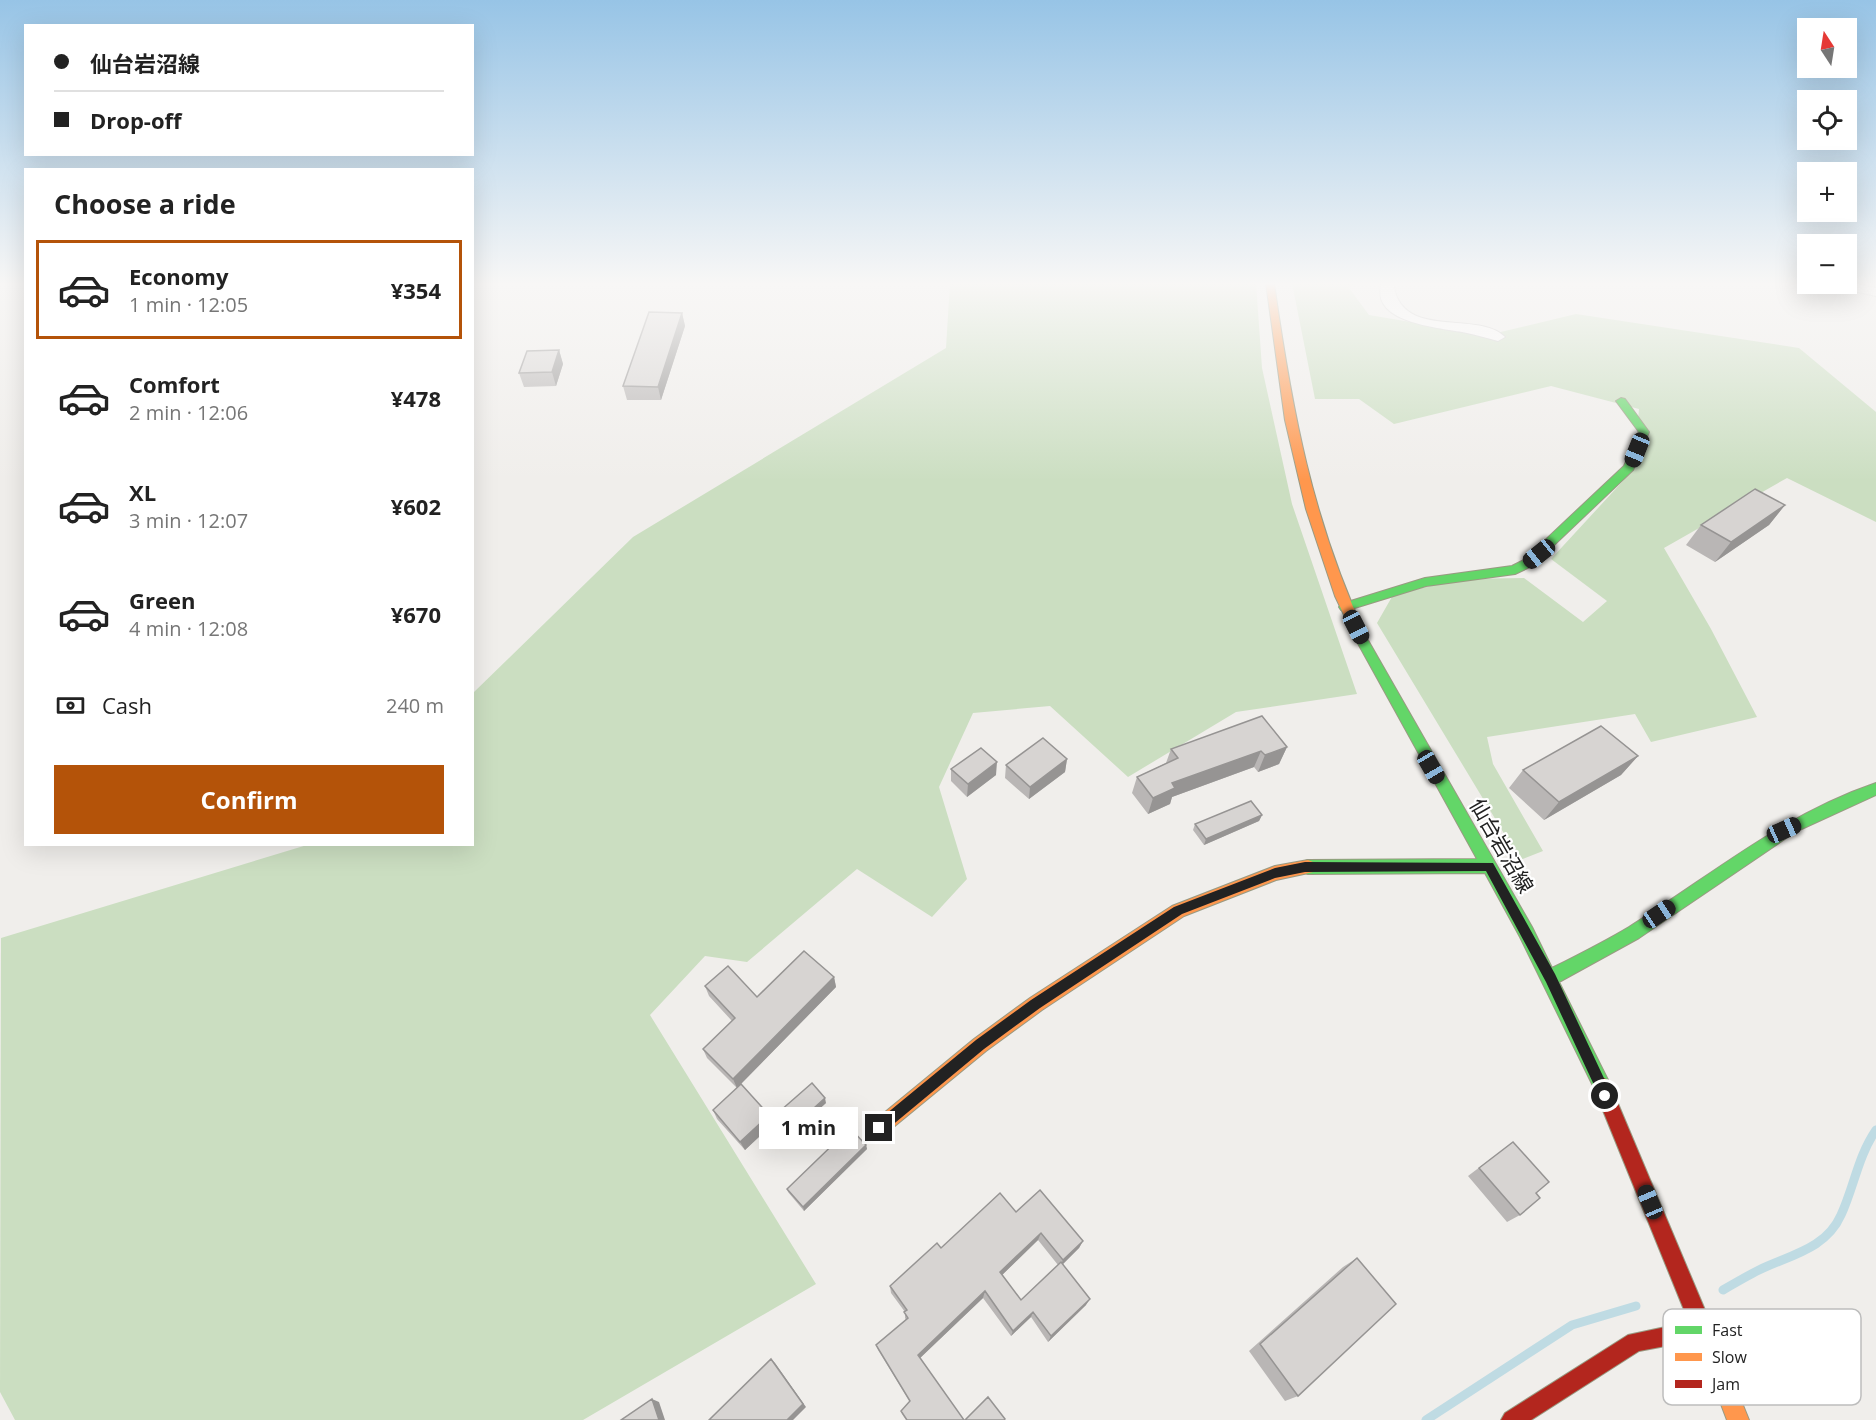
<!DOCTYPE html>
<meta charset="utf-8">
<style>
:root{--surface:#fff;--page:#f2f2f2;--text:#222;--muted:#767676;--line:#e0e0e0;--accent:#b45309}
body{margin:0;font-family:"Open Sans","Noto Sans JP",sans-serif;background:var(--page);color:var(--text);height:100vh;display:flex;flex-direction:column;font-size:22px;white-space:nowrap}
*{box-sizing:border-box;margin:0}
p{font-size:20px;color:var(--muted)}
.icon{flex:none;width:33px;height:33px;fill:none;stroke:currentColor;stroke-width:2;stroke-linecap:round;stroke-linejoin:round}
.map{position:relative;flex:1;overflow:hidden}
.sheet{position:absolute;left:24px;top:168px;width:450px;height:678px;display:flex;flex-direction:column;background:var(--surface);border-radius:0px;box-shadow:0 6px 24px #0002}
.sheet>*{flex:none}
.hud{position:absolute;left:24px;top:24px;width:450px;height:132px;border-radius:0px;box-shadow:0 6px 24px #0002;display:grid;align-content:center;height:132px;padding:0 30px;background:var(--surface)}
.needle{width:39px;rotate:348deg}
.tools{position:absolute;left:1797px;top:18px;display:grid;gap:12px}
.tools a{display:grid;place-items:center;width:60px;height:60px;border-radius:0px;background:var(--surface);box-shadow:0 6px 24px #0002;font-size:30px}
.end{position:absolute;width:27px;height:27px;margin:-14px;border:8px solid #222;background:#fff;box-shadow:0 0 0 3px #fff}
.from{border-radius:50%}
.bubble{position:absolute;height:42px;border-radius:0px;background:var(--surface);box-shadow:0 6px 24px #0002;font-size:20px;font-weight:700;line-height:42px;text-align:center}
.car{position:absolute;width:18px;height:36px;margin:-18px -9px;border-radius:8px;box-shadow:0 0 4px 2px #0007;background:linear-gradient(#222 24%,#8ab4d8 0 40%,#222 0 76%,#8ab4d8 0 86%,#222 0)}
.hud b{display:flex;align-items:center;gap:21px;height:57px;font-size:22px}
.hud b+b{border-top:2px solid var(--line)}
.hud i{width:15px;height:15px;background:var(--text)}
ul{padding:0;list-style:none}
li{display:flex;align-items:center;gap:18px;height:99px;margin:0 12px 9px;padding:0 18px;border:3px solid transparent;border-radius:0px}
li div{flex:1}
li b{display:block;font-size:22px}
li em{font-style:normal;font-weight:700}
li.active{border-color:var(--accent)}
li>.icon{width:54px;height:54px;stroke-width:1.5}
h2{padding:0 30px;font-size:27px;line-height:72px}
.pay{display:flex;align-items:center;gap:15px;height:66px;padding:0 30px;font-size:22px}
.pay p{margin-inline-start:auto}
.primary-button{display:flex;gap:12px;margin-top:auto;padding:12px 30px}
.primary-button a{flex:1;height:69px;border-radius:0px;background:var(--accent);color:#fff;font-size:24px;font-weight:700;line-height:69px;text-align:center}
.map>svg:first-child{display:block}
</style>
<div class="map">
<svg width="1876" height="1420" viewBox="0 0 1876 1420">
<rect width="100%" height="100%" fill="#f0eeeb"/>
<path fill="#cbdec1" d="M 950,283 L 1256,283 L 1262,368 L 1292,504 L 1357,694 L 1236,712 L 1128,777 L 1050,706 L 973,713 L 939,787 L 967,879 L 932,917 L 857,869 L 747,962 L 705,956 L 650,1015 L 816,1284 L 583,1420 L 15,1420 L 0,1392 L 1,938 L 307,845 L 472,844 L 473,693 L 633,537 L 946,348 Z
M 1292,283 L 1358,283 L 1349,288 L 1369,315 L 1488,335 L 1576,314 L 1799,348 L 1876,412 L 1876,522 L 1787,478 L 1664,548 L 1711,629 L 1757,717 L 1651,742 L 1635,714 L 1487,737 L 1493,764 L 1543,851 L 1520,860 L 1377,623 L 1393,595 L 1459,579 L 1524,578 L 1583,622 L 1607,601 L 1551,559 L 1634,469 L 1639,409 L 1551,386 L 1394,424 L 1359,399 L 1315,399 Z"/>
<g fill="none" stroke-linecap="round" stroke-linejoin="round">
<path stroke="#bfdbe3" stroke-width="9" d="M 1723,1290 C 1735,1283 1747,1276 1759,1270 C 1790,1255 1826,1249 1841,1215 C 1854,1187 1858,1156 1876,1130
M 1426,1420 L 1572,1325 L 1636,1306"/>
<g stroke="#c9c8c7" stroke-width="2">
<path id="street" d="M 1382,283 L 1398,283 L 1394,287 C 1403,340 1479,310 1505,337 L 1498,341 C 1487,338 1477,335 1467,333 C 1443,328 1368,324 1382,283 Z
M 1852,283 L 1876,288 L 1876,296 L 1836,287 L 1835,284 Z"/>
</g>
<g stroke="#999a82" stroke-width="2">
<path id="fast" d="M 1621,398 L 1625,399 L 1649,432 L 1633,470 L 1532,566 L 1515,574 L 1426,586 L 1345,611 L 1341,610 L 1339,607 L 1341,604 L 1425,578 L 1512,566 L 1524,560 L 1624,466 L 1639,432 L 1616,401 Z
M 1361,633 L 1365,635 L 1532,927 L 1552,968 C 1578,955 1604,942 1629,927 C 1711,876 1782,815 1876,783 L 1876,795 L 1795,832 L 1639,938 L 1559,982 L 1611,1086 L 1608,1092 L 1602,1095 L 1596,1092 L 1520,937 L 1485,873 L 1308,874 L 1303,872 L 1300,867 L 1303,862 L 1308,860 L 1477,859 L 1355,638 Z"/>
</g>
<g stroke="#999a82" stroke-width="2">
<path id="slow" d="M 1266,283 L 1274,283 C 1292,411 1312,520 1367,638 L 1361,643 L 1355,638 L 1335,596 L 1306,509 L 1285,420 Z
M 1308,860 L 1313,862 L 1316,867 L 1313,872 L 1276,880 L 1184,916 L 1042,1010 L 986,1051 L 885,1134 L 879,1137 L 873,1134 L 870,1128 L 873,1122 L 974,1039 L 1030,998 L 1172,906 L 1275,866 Z
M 1702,1318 L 1709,1321 L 1749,1420 L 1727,1420 L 1692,1328 L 1695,1321 Z"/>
</g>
<g stroke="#999a82" stroke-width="2">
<path id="jam" d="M 1602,1077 L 1608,1080 L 1713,1329 L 1710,1336 L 1703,1339 L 1639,1351 L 1531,1420 L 1501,1420 L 1505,1413 L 1628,1335 L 1689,1322 L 1593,1086 L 1596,1080 Z"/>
</g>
<use href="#street" fill="#fdfcfc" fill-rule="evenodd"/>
<use href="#fast" fill="#63d668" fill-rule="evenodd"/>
<use href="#slow" fill="#ff974d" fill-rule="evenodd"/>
<use href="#jam" fill="#b3261e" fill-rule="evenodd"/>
</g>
<path fill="#b9b6b5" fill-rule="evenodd" d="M 682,313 L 685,326 L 661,400 L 627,400 L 623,386 Z
M 559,350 L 563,364 L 556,386 L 524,387 L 519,373 Z
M 1785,505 L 1769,525 L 1715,562 L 1686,545 L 1701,525 Z
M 1287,747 L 1279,764 L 1258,772 L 1254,767 L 1172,797 L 1170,804 L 1148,814 L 1132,793 L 1137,777 L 1166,763 L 1171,749 Z
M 1638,756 L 1621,775 L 1544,820 L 1509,788 L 1523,770 Z
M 1067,759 L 1065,772 L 1029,799 L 1005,778 L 1006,765 Z
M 951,769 L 996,775 L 967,797 L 951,781 Z
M 1262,815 L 1259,821 L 1204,845 L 1193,830 L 1195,824 Z
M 834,977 L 836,987 L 737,1088 L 707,1058 L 703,1049 L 732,1021 L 709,996 L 705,986 L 757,997 Z
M 826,1103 L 795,1131 L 782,1115 L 780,1111 Z
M 713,1110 L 773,1124 L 745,1150 L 717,1119 Z
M 1513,1142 L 1520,1215 L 1507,1222 L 1468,1176 Z
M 866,1145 L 867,1149 L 804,1211 L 788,1192 L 787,1189 Z
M 1016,1212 L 1083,1241 L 1079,1248 L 1063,1264 L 1086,1305 L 1048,1342 L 1031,1317 L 1011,1336 L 983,1298 L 920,1358 L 964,1420 L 906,1420 L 902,1414 L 901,1411 L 910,1402 L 878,1350 L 876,1345 L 906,1320 L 905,1318 L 905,1312 L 891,1293 L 890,1286 L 941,1248 ZM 1038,1240 L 1058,1265 L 1021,1300 L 1002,1275 Z
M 1357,1258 L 1298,1396 L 1285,1401 L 1249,1351 L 1343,1267 Z"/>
<path fill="#969493" d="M 682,313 L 685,326 L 661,400 L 658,387 Z
M 559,350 L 563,364 L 556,386 L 552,372 Z
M 1785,505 L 1769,525 L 1715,562 L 1731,542 Z
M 1287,747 L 1279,764 L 1258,772 L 1265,755 Z
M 1261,751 L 1254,767 L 1172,797 L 1170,804 L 1148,814 L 1153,798 L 1172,783 Z
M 1638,756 L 1621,775 L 1544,820 L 1559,802 Z
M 1067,759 L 1065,772 L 1029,799 L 1030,787 Z
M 997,762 L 996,775 L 967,797 L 968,784 Z
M 1262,815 L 1259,821 L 1204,845 L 1206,839 Z
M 834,977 L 836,987 L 737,1088 L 733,1079 Z
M 825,1098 L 826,1103 L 795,1131 L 793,1127 Z
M 769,1115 L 773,1124 L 745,1150 L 740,1142 Z
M 866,1145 L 867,1149 L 804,1211 L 803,1207 Z
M 1041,1233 L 1038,1240 L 998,1279 L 1000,1272 Z
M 1083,1241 L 1079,1248 L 1060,1267 L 1063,1260 Z
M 985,1291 L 983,1298 L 918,1360 L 918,1355 Z
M 1090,1299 L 1086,1305 L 1048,1342 L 1051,1336 Z
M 1033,1312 L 1031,1317 L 1011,1336 L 1013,1331 Z
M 771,1359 L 775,1363 L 806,1407 L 793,1420 L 787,1420 Z
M 652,1399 L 659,1402 L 665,1420 L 659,1420 Z"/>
<path fill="#d7d4d2" stroke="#969493" stroke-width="1.5" d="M 649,312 L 682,313 L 658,387 L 623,386 Z
M 559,350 L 552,372 L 519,373 L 527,351 Z
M 1755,489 L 1785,505 L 1731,542 L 1701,525 Z
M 1262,716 L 1287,747 L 1265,755 L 1261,751 L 1172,783 L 1175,788 L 1153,798 L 1137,777 L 1178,758 L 1171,749 Z
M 1601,726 L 1638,756 L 1559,802 L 1523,770 Z
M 1043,738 L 1067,759 L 1030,787 L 1006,765 Z
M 981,748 L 997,762 L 968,784 L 951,769 Z
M 1251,801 L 1262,815 L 1206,839 L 1195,824 Z
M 804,951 L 834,977 L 733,1079 L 703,1049 L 735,1018 L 705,986 L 728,966 L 757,997 Z
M 812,1083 L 825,1098 L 793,1127 L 780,1111 Z
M 741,1084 L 769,1115 L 740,1142 L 713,1110 Z
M 850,1128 L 866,1145 L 803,1207 L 787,1189 Z
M 1513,1142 L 1549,1182 L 1536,1193 L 1540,1198 L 1520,1215 L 1479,1168 Z
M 1040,1190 L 1083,1241 L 1063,1260 L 1041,1233 L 1000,1272 L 1021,1300 L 1061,1262 L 1090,1299 L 1051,1336 L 1033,1312 L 1013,1331 L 985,1291 L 918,1355 L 964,1420 L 907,1420 L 901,1411 L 910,1401 L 876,1345 L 908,1318 L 904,1312 L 907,1310 L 890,1286 L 937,1243 L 941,1248 L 1000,1193 L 1016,1212 Z
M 1357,1258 L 1396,1304 L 1298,1396 L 1260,1344 Z
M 771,1359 L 803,1404 L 787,1420 L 709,1420 Z
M 988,1397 L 1005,1419 L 1004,1420 L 965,1420 Z
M 652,1399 L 659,1420 L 621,1420 Z"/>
<linearGradient id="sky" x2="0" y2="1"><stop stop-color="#97c4e6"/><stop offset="0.59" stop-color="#f8f7f6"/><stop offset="1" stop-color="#f8f7f6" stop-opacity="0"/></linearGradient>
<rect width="1876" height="481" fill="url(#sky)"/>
<path fill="#222" d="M 1305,862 L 1493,863 L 1555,974 L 1610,1091 L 1610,1100 L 1601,1100 L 1546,982 L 1486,871 L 1305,872 L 1275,878 L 1182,914 L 1040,1008 L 984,1049 L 884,1132 L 875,1132 L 875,1123 L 976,1040 L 1031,1000 L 1174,907 L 1275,868 Z"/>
<g text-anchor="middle" stroke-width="4.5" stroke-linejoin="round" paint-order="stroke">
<g font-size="21" fill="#222" stroke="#fff">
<text transform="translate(1501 846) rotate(60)" y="7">仙台岩沼線</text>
</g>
</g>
<rect x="1663" y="1309" width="198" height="96" rx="9" fill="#fff" stroke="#bdbdbd" stroke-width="1.5"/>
<rect x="1675" y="1326" width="27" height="8" fill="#63d668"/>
<rect x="1675" y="1353" width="27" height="8" fill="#ff974d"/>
<rect x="1675" y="1380" width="27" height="8" fill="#b3261e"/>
<g font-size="16" fill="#222">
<text x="1712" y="1336">Fast</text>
<text x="1712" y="1363">Slow</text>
<text x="1712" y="1390">Jam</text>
</g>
</svg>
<div class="tools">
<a><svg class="needle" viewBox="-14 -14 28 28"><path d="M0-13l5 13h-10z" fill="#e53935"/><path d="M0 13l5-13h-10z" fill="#767676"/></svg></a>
<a><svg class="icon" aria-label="locate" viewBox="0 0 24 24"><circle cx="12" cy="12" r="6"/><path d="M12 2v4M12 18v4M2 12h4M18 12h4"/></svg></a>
<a>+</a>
<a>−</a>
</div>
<i class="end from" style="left:1605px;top:1096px"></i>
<i class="end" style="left:879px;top:1128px"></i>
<div class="bubble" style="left:759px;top:1107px;width:99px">1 min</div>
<i class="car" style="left:1637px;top:450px;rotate:202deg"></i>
<i class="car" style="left:1539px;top:554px;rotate:231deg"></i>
<i class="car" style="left:1356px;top:627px;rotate:153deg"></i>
<i class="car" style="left:1431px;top:767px;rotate:150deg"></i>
<i class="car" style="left:1784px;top:830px;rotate:66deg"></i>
<i class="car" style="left:1659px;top:914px;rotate:56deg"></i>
<i class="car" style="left:1650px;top:1202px;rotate:337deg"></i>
<div class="hud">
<b><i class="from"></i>仙台岩沼線</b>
<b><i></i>Drop-off</b>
</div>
<section class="sheet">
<h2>Choose a ride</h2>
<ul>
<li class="active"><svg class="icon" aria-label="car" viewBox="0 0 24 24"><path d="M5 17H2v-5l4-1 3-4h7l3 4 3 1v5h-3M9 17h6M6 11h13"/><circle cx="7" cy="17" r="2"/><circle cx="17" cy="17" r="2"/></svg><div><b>Economy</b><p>1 min · 12:05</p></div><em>¥354</em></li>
<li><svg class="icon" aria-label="car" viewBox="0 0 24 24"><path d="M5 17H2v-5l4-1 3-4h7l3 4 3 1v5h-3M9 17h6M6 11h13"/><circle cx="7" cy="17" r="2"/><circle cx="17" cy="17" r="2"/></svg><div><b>Comfort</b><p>2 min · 12:06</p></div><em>¥478</em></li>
<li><svg class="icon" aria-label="car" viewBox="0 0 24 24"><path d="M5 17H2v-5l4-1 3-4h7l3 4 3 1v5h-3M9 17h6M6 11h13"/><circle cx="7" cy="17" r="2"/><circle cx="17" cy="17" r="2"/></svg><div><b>XL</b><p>3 min · 12:07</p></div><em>¥602</em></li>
<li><svg class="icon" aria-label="car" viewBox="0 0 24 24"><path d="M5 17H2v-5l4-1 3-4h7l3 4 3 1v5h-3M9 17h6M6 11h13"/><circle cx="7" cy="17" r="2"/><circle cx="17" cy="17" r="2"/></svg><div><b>Green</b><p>4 min · 12:08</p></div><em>¥670</em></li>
</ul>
<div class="pay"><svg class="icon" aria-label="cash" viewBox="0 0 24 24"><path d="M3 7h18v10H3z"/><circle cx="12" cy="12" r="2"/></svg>Cash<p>240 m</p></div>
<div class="primary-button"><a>Confirm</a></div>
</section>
</div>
